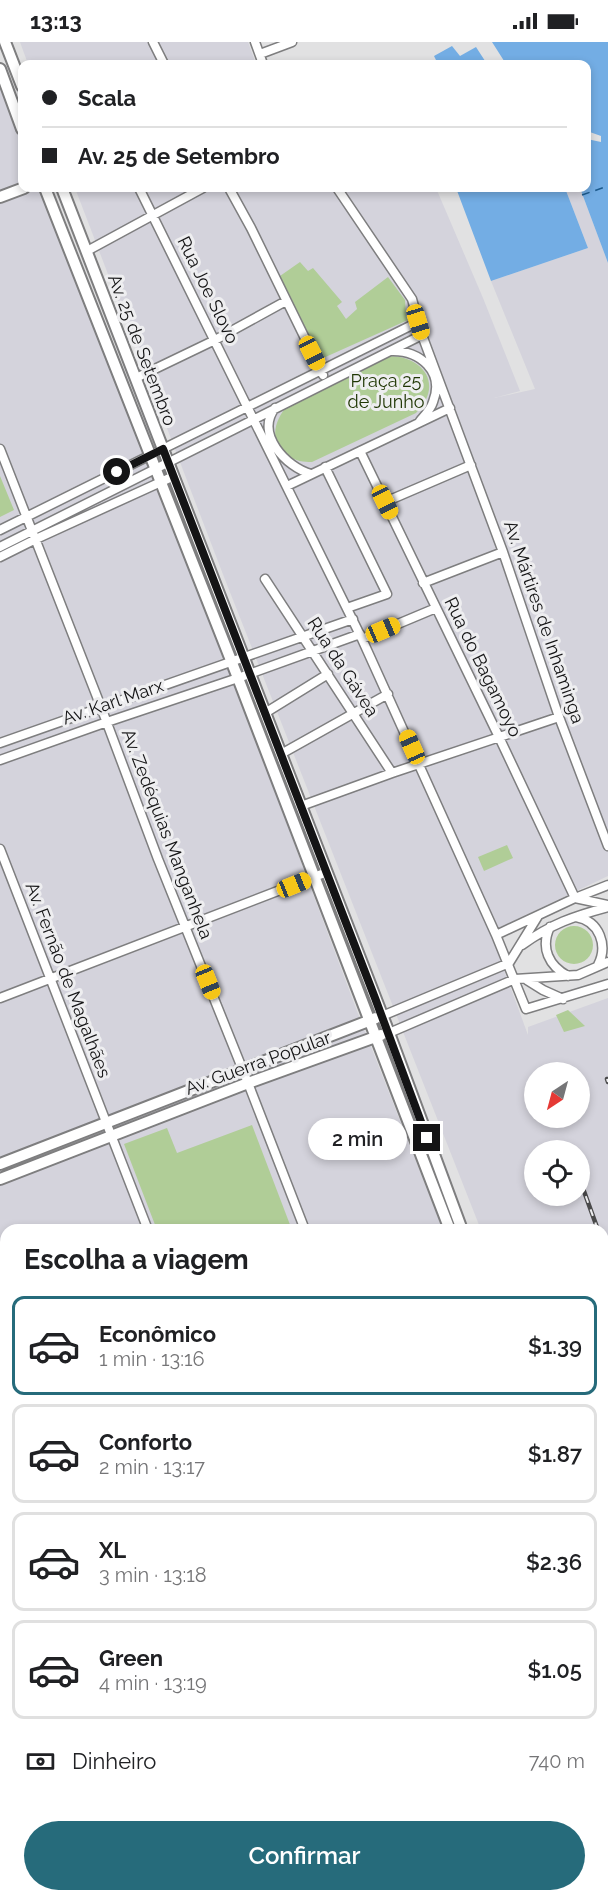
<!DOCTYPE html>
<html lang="pt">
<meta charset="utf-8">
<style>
:root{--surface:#fff;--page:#f6f6f6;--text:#202124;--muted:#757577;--line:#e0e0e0;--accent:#266b7b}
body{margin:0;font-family:Raleway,sans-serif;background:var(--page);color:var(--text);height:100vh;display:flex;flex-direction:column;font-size:22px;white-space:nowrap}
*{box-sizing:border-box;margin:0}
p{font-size:20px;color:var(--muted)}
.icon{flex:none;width:33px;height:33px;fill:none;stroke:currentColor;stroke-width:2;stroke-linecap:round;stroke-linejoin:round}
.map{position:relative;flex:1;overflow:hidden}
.details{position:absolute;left:0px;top:1182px;width:609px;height:678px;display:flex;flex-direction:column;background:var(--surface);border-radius:18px 18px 0 0;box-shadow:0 3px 9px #0003}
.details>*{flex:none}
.banner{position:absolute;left:18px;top:18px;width:573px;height:132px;border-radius:12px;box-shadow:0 3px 9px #0003;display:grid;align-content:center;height:132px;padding:0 24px;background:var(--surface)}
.needle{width:39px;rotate:216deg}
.buttons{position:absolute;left:524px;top:1020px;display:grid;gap:12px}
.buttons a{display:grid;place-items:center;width:66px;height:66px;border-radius:50%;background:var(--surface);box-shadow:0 3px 9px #0003;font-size:30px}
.end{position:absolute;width:27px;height:27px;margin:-14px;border:8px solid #141415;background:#fff;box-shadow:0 0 0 3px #fff}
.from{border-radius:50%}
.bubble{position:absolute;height:42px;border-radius:21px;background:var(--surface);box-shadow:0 3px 9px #0003;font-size:20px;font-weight:600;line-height:42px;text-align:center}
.car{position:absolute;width:18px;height:36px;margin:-18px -9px;border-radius:8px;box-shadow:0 0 4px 2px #0007;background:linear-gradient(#f5c518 24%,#345 0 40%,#f5c518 0 76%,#345 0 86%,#f5c518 0)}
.banner b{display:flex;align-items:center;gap:21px;height:57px;font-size:22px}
.banner b+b{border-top:2px solid var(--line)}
.banner i{width:15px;height:15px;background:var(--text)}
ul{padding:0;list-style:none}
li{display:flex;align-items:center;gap:18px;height:99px;margin:0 12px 9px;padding:0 12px;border:3px solid var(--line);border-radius:12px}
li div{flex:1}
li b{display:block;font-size:22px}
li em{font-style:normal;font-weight:600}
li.active{border-color:var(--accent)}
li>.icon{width:54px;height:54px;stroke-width:1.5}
h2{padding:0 24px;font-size:27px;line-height:72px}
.pay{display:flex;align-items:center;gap:15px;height:66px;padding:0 24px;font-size:22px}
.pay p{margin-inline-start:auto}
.button{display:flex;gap:12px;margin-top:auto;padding:12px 24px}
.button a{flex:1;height:69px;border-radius:36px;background:var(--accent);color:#fff;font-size:24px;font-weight:600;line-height:69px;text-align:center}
.status{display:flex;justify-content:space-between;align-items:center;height:42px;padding:0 30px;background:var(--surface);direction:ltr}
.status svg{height:16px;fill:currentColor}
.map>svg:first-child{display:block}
</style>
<div class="status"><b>13:13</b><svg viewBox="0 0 49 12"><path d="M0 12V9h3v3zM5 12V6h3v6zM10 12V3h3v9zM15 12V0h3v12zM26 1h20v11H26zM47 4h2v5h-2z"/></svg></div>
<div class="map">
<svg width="608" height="1860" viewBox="0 0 608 1860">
<rect width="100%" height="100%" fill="#e1e1e2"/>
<path fill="#d4d3dc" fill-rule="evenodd" d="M 20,0 L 248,0 L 256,22 L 28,22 Z
M 0,41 L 22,97 L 22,146 L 42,146 L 151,420 L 357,969 L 443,1188 L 6,1188 L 6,1854 L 424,1854 L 415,1860 L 0,1860 Z
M 75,146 L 436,146 L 483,256 L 520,349 L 494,356 L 535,347 L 491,239 L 588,206 L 565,146 L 580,146 L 608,221 L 608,834 L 490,890 L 528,993 L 528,985 L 608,956 L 608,1524 L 603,1511 L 603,1188 L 481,1188 L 224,535 ZM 534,1030 L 579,1030 L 579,1076 L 534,1076 ZM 534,1108 L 579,1108 L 579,1154 L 534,1154 Z
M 603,1599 L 608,1612 L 608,1785 L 603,1787 Z
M 603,1808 L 608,1808 L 608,1860 L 461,1860 L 468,1854 L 603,1854 Z"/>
<path fill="#b0cd97" d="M 300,220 L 308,229 L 313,226 L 342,260 L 337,264 L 346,277 L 357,267 L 355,260 L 388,235 L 405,258 L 406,273 L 408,278 L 321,317 L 280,234 Z
M 388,314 C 424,314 444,343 416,371 L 312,420 C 304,420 295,419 288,414 C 268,401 274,378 288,363 Z
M 0,434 L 14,468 L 0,475 Z
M 507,803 L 513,816 L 484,829 L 478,815 Z
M555 903a19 19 0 1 1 38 0a19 19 0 1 1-38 0Z
M 568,968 L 585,984 L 564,990 L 556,973 Z
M 252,1083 L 292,1188 L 157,1188 L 124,1102 L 167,1086 L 177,1111 Z"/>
<path fill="#73ade4" d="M 492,0 L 608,0 L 608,221 L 580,146 L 586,146 L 587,97 L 601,100 L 601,94 L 587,89 L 586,22 L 506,22 Z
M 452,4 L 460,14 L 476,5 L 487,22 L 438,22 L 434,14 Z
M 456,146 L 565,146 L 588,206 L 491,239 Z"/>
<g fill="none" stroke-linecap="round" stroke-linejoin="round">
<path stroke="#1c5a8d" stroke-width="1.5" stroke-dasharray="8 6" stroke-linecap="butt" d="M 582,153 L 608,144"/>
<g stroke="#7e7e7f" stroke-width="11">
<path id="minor" d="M 153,0 L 164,22
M 255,0 L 263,22
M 260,12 L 292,0
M 139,146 L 362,597 L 496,893 L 526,967 L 608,942
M 229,146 L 251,186 L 323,333
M 337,146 L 412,257 L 422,293 L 503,510 L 559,675 L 608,804
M 87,209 L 203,146
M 391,309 C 420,308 445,330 433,360 C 431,367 425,373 420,379
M 136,336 L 215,298 L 286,259
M 275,366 C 255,392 286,425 311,432
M 0,407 L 101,665 L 158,817 L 248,1041 L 305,1188
M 360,409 L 499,695 L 575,856 L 608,863
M 325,425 L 387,552 L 347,566
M 287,444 L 450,366
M 385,460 L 471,423
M 0,488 L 418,280
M 0,505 L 422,293
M 0,515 L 36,497 L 174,434
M 265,537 L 392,731
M 423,541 L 503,510
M 362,597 L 436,566
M 265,671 L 328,632
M 0,701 L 353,577
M 281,712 L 388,652
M 0,718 L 107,680 L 238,636 L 360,592
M 301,764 L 392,731 L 559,675
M 0,807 L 148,1188
M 576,875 C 600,879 608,904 598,923
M 550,885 C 540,906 549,924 568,934
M 496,893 L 575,856 L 608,843
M 522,903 C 551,882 574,874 608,865
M 527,938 L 543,948 L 563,957
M 0,956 L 327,830
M 382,974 L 509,921 L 538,874
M 389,991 L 515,937 L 578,933 L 608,920
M 0,1364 L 6,1362
M 0,1385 L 6,1403
M 0,1551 L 6,1548
M 603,1619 L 608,1617
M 0,1714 L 6,1711
M 603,1795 L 608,1795
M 170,1854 L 173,1860"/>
</g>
<g stroke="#7e7e7f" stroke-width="14">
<path id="major" d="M 5,0 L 22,44
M 0,27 L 22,87
M 45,146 L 238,636 L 450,1188
M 62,146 L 389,991 L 462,1188
M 0,155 L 24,146
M 0,1122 L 376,976
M 0,1137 L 248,1041 L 381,993
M 603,1549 L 608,1562
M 603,1573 L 608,1586
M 403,1860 L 403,1854
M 435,1860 L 443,1854"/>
</g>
<g stroke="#7e7e7f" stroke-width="15">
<path id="highway" d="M 603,1805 L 608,1804
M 603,1815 L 608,1813
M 469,1860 L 482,1854
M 495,1860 L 507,1854"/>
</g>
<use href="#minor" stroke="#fff" stroke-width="8"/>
<use href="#major" stroke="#fff" stroke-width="10"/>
<use href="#highway" stroke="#fff" stroke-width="12"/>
<g stroke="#4a4a4b" stroke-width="4.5">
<path id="rail" d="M 607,1037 L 608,1040
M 581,1141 L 598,1188
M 603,1202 L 608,1216
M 603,1362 L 608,1375"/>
</g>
<use href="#rail" stroke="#eeeef0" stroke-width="2" stroke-dasharray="7" stroke-linecap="butt"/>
</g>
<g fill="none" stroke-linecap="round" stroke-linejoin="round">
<path stroke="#141415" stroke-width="8" d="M 117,430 L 163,407 L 375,956 L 427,1096"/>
</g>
<g text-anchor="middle" stroke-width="6" stroke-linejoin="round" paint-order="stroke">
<g font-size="18" fill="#141415" stroke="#eeeef0">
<text transform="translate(208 248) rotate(64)" y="6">Rua Joe Slovo</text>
<text transform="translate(142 308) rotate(69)" y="6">Av. 25 de Setembro</text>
<text transform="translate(544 580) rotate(71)" y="6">Av. Mártires de Inhaminga</text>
<text transform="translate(343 625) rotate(57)" y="6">Rua da Gávea</text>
<text transform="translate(483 625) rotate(64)" y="6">Rua do Bagamoyo</text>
<text transform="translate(113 660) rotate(-19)" y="6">Av. Karl Marx</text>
<text transform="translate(167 792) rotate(69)" y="6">Av. Zedéquias Manganhela</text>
<text transform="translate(68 938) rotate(69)" y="6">Av. Fernão de Magalhães</text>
<text transform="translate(258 1021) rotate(-20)" y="6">Av. Guerra Popular</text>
</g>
<g font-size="18" fill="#1f3603" stroke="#eeeef0">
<text x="386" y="345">Praça 25<tspan x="386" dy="21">de Junho</tspan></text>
</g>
</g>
</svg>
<div class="buttons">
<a><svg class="needle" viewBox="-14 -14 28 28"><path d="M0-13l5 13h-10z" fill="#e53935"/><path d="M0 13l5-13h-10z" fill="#757577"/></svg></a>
<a><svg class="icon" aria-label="locate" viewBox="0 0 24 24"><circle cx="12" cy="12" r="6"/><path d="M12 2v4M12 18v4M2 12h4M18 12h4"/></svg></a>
</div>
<i class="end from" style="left:117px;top:430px"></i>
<i class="end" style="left:427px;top:1096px"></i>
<div class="bubble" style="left:308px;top:1076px;width:99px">2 min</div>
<i class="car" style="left:418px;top:280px;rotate:163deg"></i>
<i class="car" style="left:312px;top:311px;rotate:153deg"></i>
<i class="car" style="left:385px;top:460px;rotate:154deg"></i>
<i class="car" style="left:383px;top:588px;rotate:67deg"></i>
<i class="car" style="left:412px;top:705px;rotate:336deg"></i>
<i class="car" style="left:294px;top:843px;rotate:68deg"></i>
<i class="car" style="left:208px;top:940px;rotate:158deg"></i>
<div class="banner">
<b><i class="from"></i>Scala</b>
<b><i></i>Av. 25 de Setembro</b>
</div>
<section class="details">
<h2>Escolha a viagem</h2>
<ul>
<li class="active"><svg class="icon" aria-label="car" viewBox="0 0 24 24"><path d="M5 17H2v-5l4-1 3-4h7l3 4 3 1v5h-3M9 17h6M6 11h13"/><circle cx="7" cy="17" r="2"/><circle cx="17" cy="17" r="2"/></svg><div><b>Econômico</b><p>1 min · 13:16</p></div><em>$1.39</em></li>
<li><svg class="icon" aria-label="car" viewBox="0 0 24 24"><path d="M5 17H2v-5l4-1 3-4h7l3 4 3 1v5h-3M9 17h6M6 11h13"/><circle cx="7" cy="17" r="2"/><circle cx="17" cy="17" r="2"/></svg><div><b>Conforto</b><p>2 min · 13:17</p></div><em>$1.87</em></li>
<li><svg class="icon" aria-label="car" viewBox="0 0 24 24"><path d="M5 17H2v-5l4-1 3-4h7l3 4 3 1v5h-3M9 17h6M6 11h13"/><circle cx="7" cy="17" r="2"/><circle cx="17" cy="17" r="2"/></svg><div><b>XL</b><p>3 min · 13:18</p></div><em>$2.36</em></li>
<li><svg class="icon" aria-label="car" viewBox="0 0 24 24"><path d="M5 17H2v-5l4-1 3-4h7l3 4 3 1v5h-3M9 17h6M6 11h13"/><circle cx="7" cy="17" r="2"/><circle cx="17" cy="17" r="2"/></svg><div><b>Green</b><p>4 min · 13:19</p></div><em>$1.05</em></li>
</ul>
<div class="pay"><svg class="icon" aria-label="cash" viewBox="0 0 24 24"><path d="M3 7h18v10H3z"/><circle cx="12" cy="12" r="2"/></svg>Dinheiro<p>740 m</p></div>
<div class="button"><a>Confirmar</a></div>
</section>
</div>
